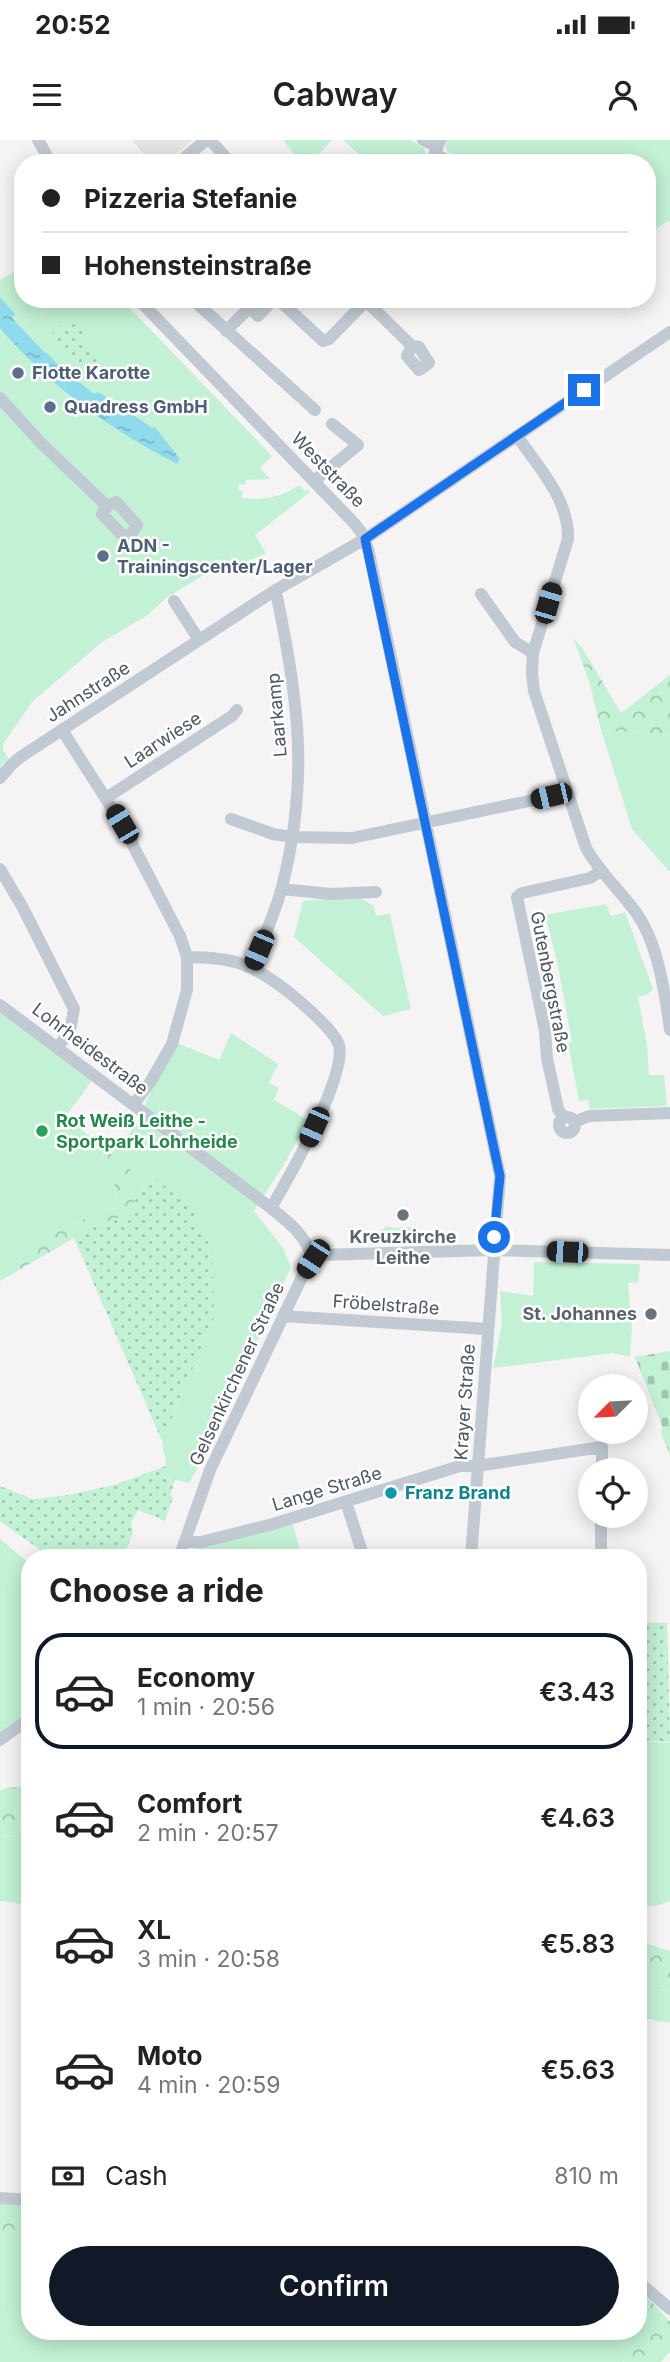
<!DOCTYPE html>
<meta charset="utf-8">
<style>
:root{--surface:#fff;--page:#f2f2f2;--text:#222;--muted:#767676;--line:#e0e0e0;--accent:#111827}
body{margin:0;font-family:Inter,sans-serif;background:var(--page);color:var(--text);height:100vh;display:flex;flex-direction:column;font-size:26px;white-space:nowrap}
*{box-sizing:border-box;margin:0}
p{font-size:23px;color:var(--muted)}
.icon{flex:none;width:38px;height:38px;fill:none;stroke:currentColor;stroke-width:2;stroke-linecap:round;stroke-linejoin:round}
.map{position:relative;flex:1;overflow:hidden}
.drawer{position:absolute;left:21px;top:1409px;width:626px;height:791px;display:flex;flex-direction:column;background:var(--surface);border-radius:28px;box-shadow:0 4px 18px #0003}
.drawer>*{flex:none}
.banner{position:absolute;left:14px;top:14px;width:642px;height:154px;border-radius:28px;box-shadow:0 4px 18px #0003;display:grid;align-content:center;height:154px;padding:0 28px;background:var(--surface)}
.needle{width:46px;rotate:246deg}
.buttons{position:absolute;left:578px;top:1234px;display:grid;gap:14px}
.buttons a{display:grid;place-items:center;width:70px;height:70px;border-radius:50%;background:var(--surface);box-shadow:0 4px 18px #0003;font-size:35px}
.end{position:absolute;width:32px;height:32px;margin:-16px;border:9px solid #1a73e8;background:#fff;box-shadow:0 0 0 4px #fff}
.from{border-radius:50%}
.car{position:absolute;width:21px;height:42px;margin:-21px -10px;border-radius:9px;box-shadow:0 0 5px 2px #0007;background:linear-gradient(#222 24%,#8ab4d8 0 40%,#222 0 76%,#8ab4d8 0 86%,#222 0)}
.banner b{display:flex;align-items:center;gap:24px;height:66px;font-size:26px}
.banner b+b{border-top:2px solid var(--line)}
.banner i{width:18px;height:18px;background:var(--text)}
ul{padding:0;list-style:none}
li{display:flex;align-items:center;gap:21px;height:116px;margin:0 14px 10px;padding:0 14px;border:4px solid transparent;border-radius:28px}
li div{flex:1}
li b{display:block;font-size:26px}
li em{font-style:normal;font-weight:600}
li.on{border-color:var(--accent)}
li>.icon{width:63px;height:63px;stroke-width:1.5}
h2{padding:0 28px;font-size:32px;line-height:84px}
.pay{display:flex;align-items:center;gap:18px;height:77px;padding:0 28px;font-size:26px}
.pay p{margin-inline-start:auto}
.button{display:flex;gap:14px;margin-top:auto;padding:14px 28px}
.button a{flex:1;height:80px;border-radius:42px;background:var(--accent);color:#fff;font-size:28px;font-weight:600;line-height:80px;text-align:center}
.status{display:flex;justify-content:space-between;align-items:center;height:49px;padding:0 35px;background:var(--surface);direction:ltr}
.status svg{height:19px;fill:currentColor}
header{display:flex;justify-content:space-between;align-items:center;height:91px;padding:0 28px;background:var(--surface);font-size:32px;font-weight:600}
.map>svg:first-child{display:block}
</style>
<div class="status"><b>20:52</b><svg viewBox="0 0 49 12"><path d="M0 12V9h3v3zM5 12V6h3v6zM10 12V3h3v9zM15 12V0h3v12zM26 1h20v11H26zM47 4h2v5h-2z"/></svg></div>
<header><svg class="icon" aria-label="menu" viewBox="0 0 24 24"><path d="M4 6h16M4 12h16M4 18h16"/></svg>Cabway<svg class="icon" aria-label="person" viewBox="0 0 24 24"><circle cx="12" cy="8" r="4"/><path d="M4 21q1-7 8-7t8 7"/></svg></header>
<div class="map">
<svg width="670" height="2222" viewBox="0 0 670 2222">
<defs>
<pattern id="forest-crowns" width="20" height="18" patternUnits="userSpaceOnUse" patternTransform="scale(1.75)"><rect width="20" height="18" fill="#c3f1d5"/><path d="M2 6a3 3 0 1 1 6 0M12 15a3 3 0 1 1 6 0" fill="none" stroke="#a0c6b0"/></pattern>
<pattern id="cemetery-stones" width="16" height="16" patternUnits="userSpaceOnUse" patternTransform="scale(1.75)"><rect width="16" height="16" fill="#c3f1d5"/><path d="M2 7V4a2 2 0 0 1 4 0v3zM10 15v-3a2 2 0 0 1 4 0v3z" fill="#a0c6b0"/></pattern>
<pattern id="garden-dots" width="8" height="8" patternUnits="userSpaceOnUse" patternTransform="scale(1.75)"><rect width="8" height="8" fill="#c3f1d5"/><path d="M2 2h.1M6 6h.1" fill="none" stroke="#a0c6b0" stroke-width="1.8" stroke-linecap="round"/></pattern>
<pattern id="water-ripples" width="26" height="14" patternUnits="userSpaceOnUse" patternTransform="scale(1.75)"><rect width="26" height="14" fill="#90daee"/><path d="M2 4q2-2 4 0t4 0M15 11q2-2 4 0t4 0" fill="none" stroke="#78b4c4"/></pattern>
</defs>
<rect width="100%" height="100%" fill="#f5f3f3"/>
<path fill="#e6e4e5" d="M 132,0 L 193,0 L 165,23 L 151,23 Z"/>
<path fill="#c3f1d5" d="M 283,0 L 332,0 L 310,23 L 301,23 Z
M 343,0 L 411,0 L 424,8 L 426,14 L 423,23 L 369,23 Z
M 445,0 L 670,0 L 670,83 L 668,81 L 653,91 L 648,83 L 648,23 L 470,23 C 459,18 443,15 445,0 Z
M 23,127 L 23,159 L 121,159 L 272,316 L 260,328 L 270,339 L 246,340 L 245,345 L 239,344 L 238,350 L 243,351 L 242,358 C 265,360 280,358 299,345 L 305,351 L 308,350 L 310,352 L 255,395 L 266,413 L 226,431 L 219,419 L 203,428 L 205,434 L 166,458 L 148,475 L 102,502 L 33,561 L 3,604 L 3,610 L 8,618 L 0,628 L 0,140 Z
M 601,590 L 670,595 L 670,732 L 632,689 Z
M 358,757 L 374,766 L 376,776 L 390,774 L 411,869 L 383,876 L 294,797 L 303,761 Z
M 606,764 L 611,776 L 625,772 L 653,849 L 648,854 L 638,857 L 647,905 L 649,935 L 664,935 L 667,966 L 590,969 L 588,960 L 579,961 L 568,903 L 572,902 L 557,821 L 545,775 Z
M 0,870 L 93,939 L 66,976 L 101,1006 L 114,1034 L 115,1068 L 68,1085 L 0,1126 Z
M 231,893 L 278,924 L 269,943 L 279,948 L 274,960 L 308,980 L 286,1021 L 254,1071 L 283,1108 L 291,1127 L 238,1241 L 212,1303 L 189,1343 L 176,1340 L 169,1341 L 162,1301 L 214,1178 L 191,1084 L 199,1073 L 146,1042 L 111,1014 L 138,983 L 147,959 L 177,903 L 219,920 Z
M 388,1086 L 393,1088 L 416,1087 L 416,1092 L 420,1092 L 420,1103 L 354,1105 L 356,1094 L 374,1094 Z
M 534,1122 L 640,1124 L 638,1142 L 628,1143 L 632,1189 L 630,1217 L 613,1213 L 493,1228 L 502,1184 L 500,1151 L 533,1156 Z
M 292,1382 L 302,1417 L 190,1418 L 193,1409 Z
M 0,1399 L 30,1424 L 30,1573 L 0,1595 Z
M 639,1601 L 670,1603 L 670,1761 L 656,1766 L 639,1766 Z
M 25,1647 L 30,1647 L 30,1765 L 0,1761 L 0,1696 L 20,1695 L 18,1656 Z
M 639,1843 L 670,1851 L 670,1883 L 639,1877 Z
M 0,2098 L 30,2098 L 30,2191 L 639,2191 L 639,2199 L 623,2222 L 0,2222 Z"/>
<path fill="url(#forest-crowns)" d="M 573,498 L 583,509 L 621,573 L 670,535 L 670,595 L 601,590 L 589,541 Z
M 101,1006 L 146,1042 L 127,1075 L 80,1091 L 74,1098 L 0,1141 L 0,1126 L 68,1085 L 115,1068 L 114,1034 Z
M 9,1647 L 25,1647 L 18,1656 L 20,1695 L 0,1696 L 0,1651 Z
M 639,1801 L 670,1811 L 670,1851 L 639,1843 Z
M 0,2061 L 30,2063 L 30,2098 L 0,2098 Z
M 639,2148 L 670,2182 L 670,2211 L 661,2222 L 623,2222 L 639,2199 Z"/>
<path fill="url(#cemetery-stones)" d="M 670,1211 L 670,1315 L 661,1293 L 662,1286 L 635,1217 Z"/>
<path fill="url(#garden-dots)" d="M 71,177 L 89,195 L 81,205 L 107,228 L 118,220 L 126,231 L 110,246 L 75,222 L 48,197 Z
M 153,1037 L 200,1073 L 191,1085 L 212,1100 L 214,1178 L 162,1301 L 74,1098 L 80,1091 L 127,1075 L 146,1042 Z
M 166,1326 L 169,1341 L 175,1339 L 170,1356 L 173,1357 L 165,1381 L 138,1370 L 131,1383 L 133,1393 L 123,1417 L 50,1417 L 0,1381 L 0,1346 L 33,1359 L 68,1355 L 114,1345 Z
M 639,1482 L 667,1483 L 670,1602 L 639,1600 Z"/>
<path fill="url(#water-ripples)" d="M 0,157 L 15,174 L 12,178 L 45,213 L 47,213 L 61,228 L 94,254 L 98,252 L 113,261 L 113,265 L 123,270 L 125,269 L 152,288 L 155,287 L 180,319 L 177,324 C 110,289 49,246 0,188 Z"/>
<g fill="none" stroke-linecap="round" stroke-linejoin="round">
<path stroke="#c1cad2" stroke-width="12" d="M 38,0 L 51,23
M 210,0 L 231,23
M 423,0 L 437,6
M 435,14 L 453,23
M 178,23 L 206,0
M 431,23 L 440,0
M 138,159 L 354,383 L 361,392 L 368,408 L 500,1036 L 471,1418
M 192,159 L 315,270
M 241,159 L 258,176 L 274,159
M 278,159 L 323,201 L 329,199 L 366,161
M 364,159 L 412,206 L 407,216 L 419,230 L 429,223 L 419,207 L 412,206
M 226,191 L 249,168
M 0,258 L 42,304 L 107,366
M 517,296 C 539,328 569,359 568,399 L 533,513 L 532,533 L 534,551 L 586,708 C 599,732 621,751 637,774 C 658,804 665,853 670,890
M 314,341 L 358,305 L 332,284
M 116,362 L 137,385 L 132,393 L 124,397 L 102,374 L 107,366 Z
M 481,454 L 515,502 L 533,513
M 174,461 L 199,500
M 62,590 L 122,684 L 180,796 L 187,817 L 187,850 L 172,904 L 151,941 L 134,964
M 0,638 L 12,624 L 22,616 L 274,451 L 365,399 L 670,192
M 106,658 L 232,576 L 237,570
M 231,679 L 273,694 L 293,697 L 352,698 L 567,653
M 0,729 L 23,768 L 74,869 L 70,891 L 58,907
M 282,749 L 330,754 L 376,752
M 187,817 C 235,817 253,824 291,854 C 303,864 334,890 339,905 C 347,936 289,1037 271,1068
M 252,827 C 262,801 275,774 282,747 C 309,641 299,562 277,457 L 274,451
M 0,865 L 271,1068 C 291,1084 305,1095 313,1119
M559 985a8 8 0 1 1 16 0a8 8 0 1 1-16 0Z
M 564,978 L 558,969 L 547,918 L 545,891 L 517,757 L 522,753 L 590,738 L 601,731
M 574,982 L 589,976 L 670,973
M 283,1176 L 488,1189
M 346,1362 L 364,1418
M 185,1402 L 201,1402 L 273,1384 L 460,1326 L 477,1326 L 602,1307 L 602,1330
M 179,1418 L 210,1330 L 304,1133 L 313,1119 L 319,1115 L 493,1110 L 670,1115
M 601,1418 L 601,1376
M 0,1600 L 30,1578
M 0,2058 L 30,2060
M 639,2142 L 670,2169"/>
</g>
<g fill="none" stroke-linecap="round" stroke-linejoin="round">
<path stroke="#1a73e8" stroke-width="9" d="M 494,1097 L 500,1036 L 496,1018 L 365,399 L 584,250"/>
</g>
<g fill="#5c6f8a" stroke="#fff" stroke-width="2.5">
<circle cx="18" cy="233" r="7"/>
<circle cx="50" cy="267" r="7"/>
<circle cx="103" cy="416" r="7"/>
</g>
<circle fill="#2e9e5b" stroke="#fff" stroke-width="2.5" cx="42" cy="991" r="7"/>
<g fill="#6b7280" stroke="#fff" stroke-width="2.5">
<circle cx="403" cy="1075" r="7"/>
<circle cx="651" cy="1174" r="7"/>
</g>
<circle fill="#0f9aa8" stroke="#fff" stroke-width="2.5" cx="391" cy="1353" r="7"/>
<g text-anchor="middle" stroke-width="5" stroke-linejoin="round" paint-order="stroke">
<g font-size="18" font-weight="bold" fill="#4e5e75" stroke="#fff" text-anchor="start">
<text x="32" y="239">Flotte Karotte</text>
<text x="64" y="273">Quadress GmbH</text>
<text x="117" y="412">ADN -<tspan x="117" dy="21">Trainingscenter/Lager</tspan></text>
</g>
<g font-size="18" fill="#4a5661" stroke="#fff">
<text transform="translate(328 330) rotate(46)" y="6">Weststraße</text>
<text transform="translate(88 552) rotate(-33)" y="6">Jahnstraße</text>
<text transform="translate(277 575) rotate(-95)" y="6">Laarkamp</text>
<text transform="translate(163 600) rotate(-33)" y="6">Laarwiese</text>
<text transform="translate(550 842) rotate(79)" y="6">Gutenbergstraße</text>
<text transform="translate(90 909) rotate(37)" y="6">Lohrheidestraße</text>
<text transform="translate(386 1165) rotate(4)" y="6">Fröbelstraße</text>
<text transform="translate(237 1234) rotate(-65)" y="6">Gelsenkirchener Straße</text>
<text transform="translate(465 1262) rotate(-86)" y="6">Krayer Straße</text>
<text transform="translate(327 1349) rotate(-17)" y="6">Lange Straße</text>
</g>
<g font-size="18" font-weight="bold" fill="#27864d" stroke="#fff" text-anchor="start">
<text x="56" y="987">Rot Weiß Leithe -<tspan x="56" dy="21">Sportpark Lohrheide</tspan></text>
</g>
<g font-size="18" font-weight="bold" fill="#5b616d" stroke="#fff">
<text x="403" y="1103">Kreuzkirche<tspan x="403" dy="21">Leithe</tspan></text>
<text x="637" y="1180" text-anchor="end">St. Johannes</text>
</g>
<g font-size="18" font-weight="bold" fill="#0d838f" stroke="#fff" text-anchor="start">
<text x="405" y="1359">Franz Brand</text>
</g>
</g>
</svg>
<div class="buttons">
<a><svg class="needle" viewBox="-14 -14 28 28"><path d="M0-13l5 13h-10z" fill="#e53935"/><path d="M0 13l5-13h-10z" fill="#767676"/></svg></a>
<a><svg class="icon" aria-label="locate" viewBox="0 0 24 24"><circle cx="12" cy="12" r="6"/><path d="M12 2v4M12 18v4M2 12h4M18 12h4"/></svg></a>
</div>
<i class="end from" style="left:494px;top:1097px"></i>
<i class="end" style="left:584px;top:250px"></i>
<i class="car" style="left:548px;top:463px;rotate:16deg"></i>
<i class="car" style="left:551px;top:656px;rotate:257deg"></i>
<i class="car" style="left:122px;top:684px;rotate:329deg"></i>
<i class="car" style="left:259px;top:810px;rotate:203deg"></i>
<i class="car" style="left:314px;top:987px;rotate:204deg"></i>
<i class="car" style="left:567px;top:1112px;rotate:272deg"></i>
<i class="car" style="left:313px;top:1119px;rotate:213deg"></i>
<div class="banner">
<b><i class="from"></i>Pizzeria Stefanie</b>
<b><i></i>Hohensteinstraße</b>
</div>
<section class="drawer">
<h2>Choose a ride</h2>
<ul>
<li class="on"><svg class="icon" aria-label="car" viewBox="0 0 24 24"><path d="M5 17H2v-5l4-1 3-4h7l3 4 3 1v5h-3M9 17h6M6 11h13"/><circle cx="7" cy="17" r="2"/><circle cx="17" cy="17" r="2"/></svg><div><b>Economy</b><p>1 min · 20:56</p></div><em>€3.43</em></li>
<li><svg class="icon" aria-label="car" viewBox="0 0 24 24"><path d="M5 17H2v-5l4-1 3-4h7l3 4 3 1v5h-3M9 17h6M6 11h13"/><circle cx="7" cy="17" r="2"/><circle cx="17" cy="17" r="2"/></svg><div><b>Comfort</b><p>2 min · 20:57</p></div><em>€4.63</em></li>
<li><svg class="icon" aria-label="car" viewBox="0 0 24 24"><path d="M5 17H2v-5l4-1 3-4h7l3 4 3 1v5h-3M9 17h6M6 11h13"/><circle cx="7" cy="17" r="2"/><circle cx="17" cy="17" r="2"/></svg><div><b>XL</b><p>3 min · 20:58</p></div><em>€5.83</em></li>
<li><svg class="icon" aria-label="car" viewBox="0 0 24 24"><path d="M5 17H2v-5l4-1 3-4h7l3 4 3 1v5h-3M9 17h6M6 11h13"/><circle cx="7" cy="17" r="2"/><circle cx="17" cy="17" r="2"/></svg><div><b>Moto</b><p>4 min · 20:59</p></div><em>€5.63</em></li>
</ul>
<div class="pay"><svg class="icon" aria-label="cash" viewBox="0 0 24 24"><path d="M3 7h18v10H3z"/><circle cx="12" cy="12" r="2"/></svg>Cash<p>810 m</p></div>
<div class="button"><a>Confirm</a></div>
</section>
</div>
